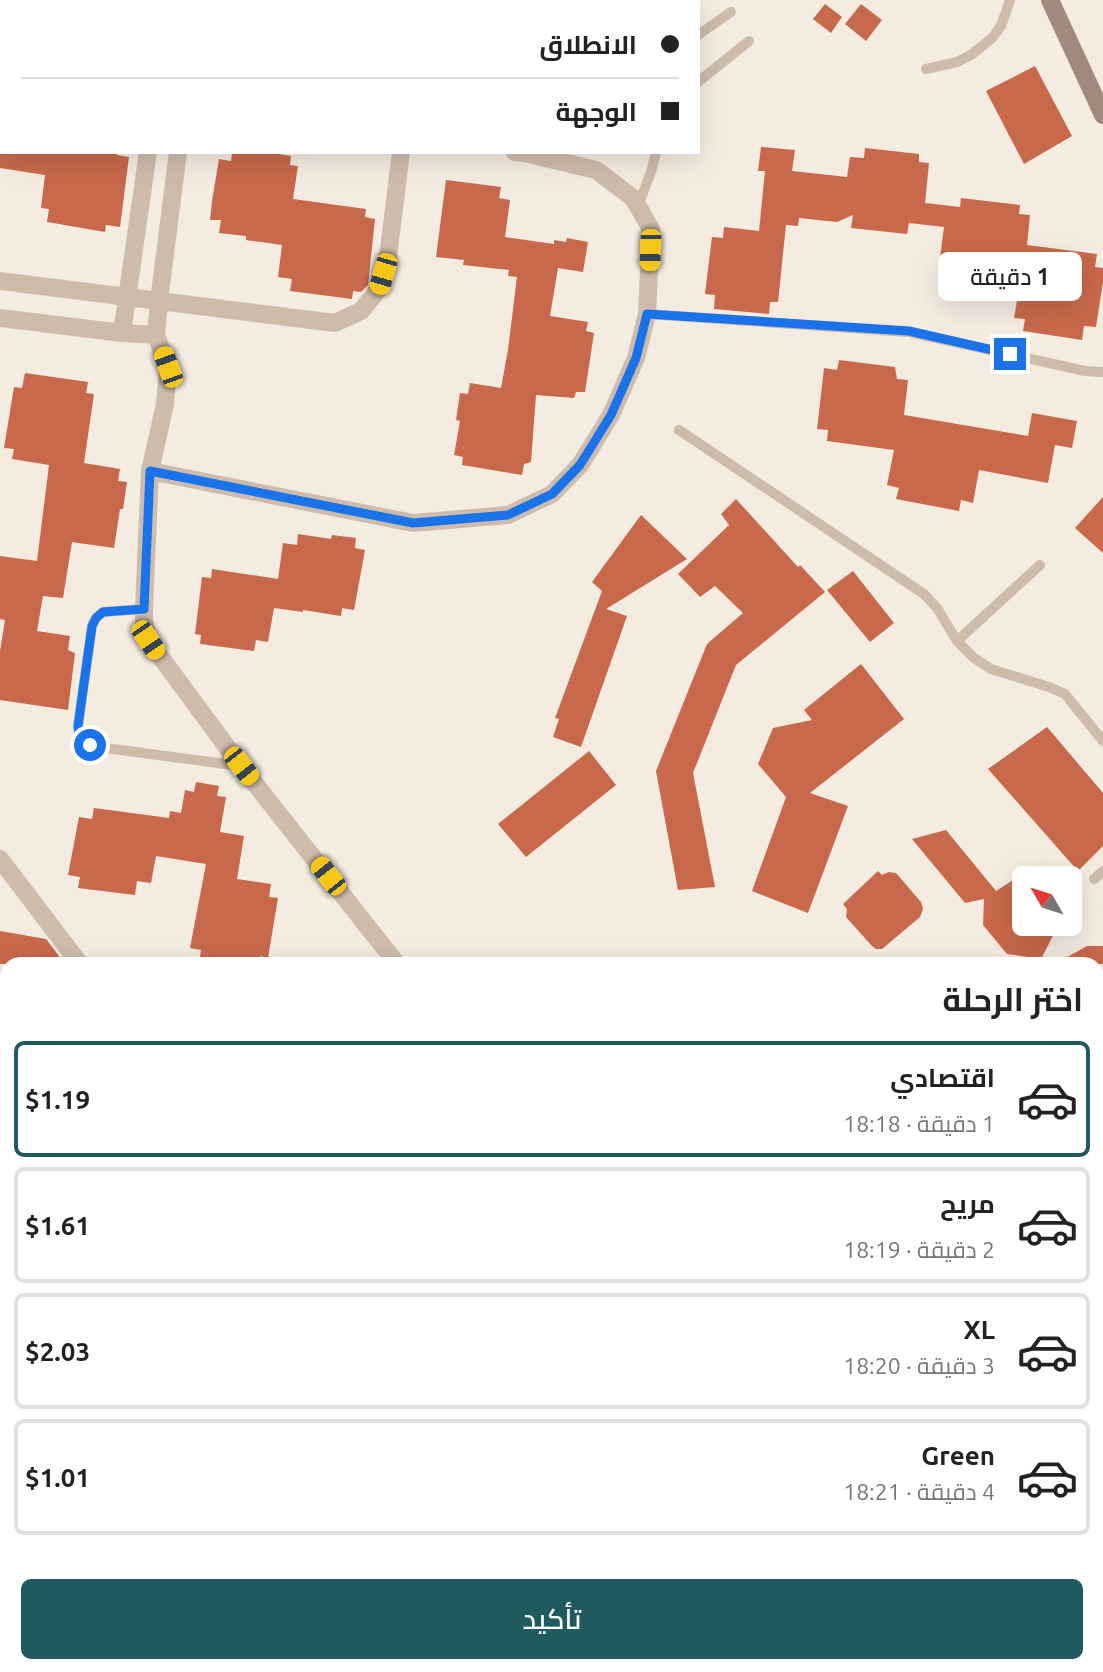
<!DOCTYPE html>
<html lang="ar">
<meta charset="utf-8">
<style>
:root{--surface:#fff;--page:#f6f6f6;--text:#222;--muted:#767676;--line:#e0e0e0;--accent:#1f5a5e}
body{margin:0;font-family:Ubuntu,Cairo,sans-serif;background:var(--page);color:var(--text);direction:rtl;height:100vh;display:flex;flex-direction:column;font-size:26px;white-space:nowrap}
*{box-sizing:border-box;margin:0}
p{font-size:23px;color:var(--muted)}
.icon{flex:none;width:38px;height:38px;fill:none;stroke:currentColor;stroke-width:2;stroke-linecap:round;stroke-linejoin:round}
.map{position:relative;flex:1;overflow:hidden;direction:ltr}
.panel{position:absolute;left:0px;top:957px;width:1104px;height:716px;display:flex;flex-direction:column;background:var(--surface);border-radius:21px 21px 0 0;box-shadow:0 7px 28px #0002;direction:rtl}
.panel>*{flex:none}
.hud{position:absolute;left:0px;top:0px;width:700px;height:154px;box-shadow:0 7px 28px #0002;direction:rtl;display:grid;align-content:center;height:154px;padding:0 21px;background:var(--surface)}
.needle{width:46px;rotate:309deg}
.buttons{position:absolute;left:1012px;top:866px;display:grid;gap:14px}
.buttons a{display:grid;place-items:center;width:70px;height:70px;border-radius:10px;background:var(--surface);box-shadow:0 7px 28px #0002;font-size:35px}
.end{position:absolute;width:32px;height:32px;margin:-16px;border:9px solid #1a73e8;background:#fff;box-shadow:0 0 0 4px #fff}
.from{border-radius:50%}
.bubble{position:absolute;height:49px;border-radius:10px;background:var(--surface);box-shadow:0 7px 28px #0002;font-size:23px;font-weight:600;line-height:49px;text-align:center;direction:rtl}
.car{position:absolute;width:21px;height:42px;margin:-21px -10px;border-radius:9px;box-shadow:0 0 5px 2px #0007;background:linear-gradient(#f5c518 24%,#345 0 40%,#f5c518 0 76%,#345 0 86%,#f5c518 0)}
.hud b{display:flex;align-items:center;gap:24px;height:66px;font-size:26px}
.hud b+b{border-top:2px solid var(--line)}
.hud i{width:18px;height:18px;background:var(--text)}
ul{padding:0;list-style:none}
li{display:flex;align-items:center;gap:21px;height:116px;margin:0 14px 10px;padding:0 7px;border:4px solid var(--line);border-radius:10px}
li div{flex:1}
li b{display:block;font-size:26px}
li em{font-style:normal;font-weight:600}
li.selected{border-color:var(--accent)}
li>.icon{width:63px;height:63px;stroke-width:1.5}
h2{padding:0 21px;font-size:32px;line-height:84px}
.action{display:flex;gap:14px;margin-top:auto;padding:14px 21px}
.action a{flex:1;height:80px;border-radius:10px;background:var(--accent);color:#fff;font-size:28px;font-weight:600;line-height:80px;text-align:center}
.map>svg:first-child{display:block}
</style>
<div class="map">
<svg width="1103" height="1672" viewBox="0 0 1103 1672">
<rect width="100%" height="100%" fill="#f4ebe1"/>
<path fill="#b8c4a0" d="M 1103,1365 L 1103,1535 L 1097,1538 L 1097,1367 Z"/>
<path fill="#c8694b" d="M 825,4 L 842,17 L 831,33 L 813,19 Z
M 861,4 L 882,20 L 866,41 L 845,24 Z
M 1035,66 L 1072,136 L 1024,164 L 986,91 Z
M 761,147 L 795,150 L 792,171 L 847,177 L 850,157 L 864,158 L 865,148 L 919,154 L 919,162 L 929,163 L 925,203 L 960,207 L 961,198 L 1020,205 L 1019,214 L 1030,215 L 1027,245 L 1097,254 L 1095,267 L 1103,268 L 1103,282 L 1096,327 L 1084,326 L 1082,340 L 1023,331 L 1025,319 L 1014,318 L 1019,289 L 947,279 L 948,267 L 939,266 L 944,227 L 909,223 L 907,234 L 851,228 L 853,215 L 837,222 L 799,218 L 798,226 L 786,225 L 778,302 L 770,302 L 769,314 L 714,309 L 715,295 L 705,294 L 712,237 L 723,238 L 724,227 L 759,231 L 765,171 L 758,171 Z
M 0,152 L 117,152 L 117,155 L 129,157 L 120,227 L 106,225 L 105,232 L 47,222 L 49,209 L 41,208 L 45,175 L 0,168 Z
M 232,152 L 267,152 L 291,156 L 290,165 L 298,166 L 293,199 L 366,209 L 365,217 L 375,219 L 368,285 L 361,292 L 353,291 L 352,299 L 290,291 L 292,279 L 278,277 L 282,245 L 246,240 L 246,236 L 219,233 L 221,220 L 210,220 L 212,201 L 219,159 L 231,161 Z
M 446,180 L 501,187 L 499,198 L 510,200 L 505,237 L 554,244 L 554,240 L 566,242 L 567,238 L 588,242 L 583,272 L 558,268 L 550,316 L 588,322 L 586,331 L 594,333 L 585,392 L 576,392 L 574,398 L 536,395 L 531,462 L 524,464 L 522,475 L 462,465 L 463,457 L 454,455 L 460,421 L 456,420 L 460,393 L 468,394 L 470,383 L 501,388 L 508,350 L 517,277 L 508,276 L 509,270 L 463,265 L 464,260 L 436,257 Z
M 839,360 L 895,367 L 897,379 L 908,380 L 904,415 L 1028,436 L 1032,413 L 1077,421 L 1072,448 L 1055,445 L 1048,483 L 979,470 L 973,503 L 961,500 L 959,511 L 896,499 L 899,488 L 887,485 L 894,450 L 827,441 L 828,430 L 817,429 L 824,368 L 837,370 Z
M 25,373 L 88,382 L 86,393 L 94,394 L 84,463 L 120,469 L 118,481 L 127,482 L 123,509 L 120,509 L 114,548 L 72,542 L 63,598 L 43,596 L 37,631 L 70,636 L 68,650 L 75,653 L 68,710 L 0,700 L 0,651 L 5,620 L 0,619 L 0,556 L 37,561 L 49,465 L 12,459 L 14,449 L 4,448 L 14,387 L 22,388 Z
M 1103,497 L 1103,553 L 1075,528 Z
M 736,499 L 798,567 L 800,565 L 825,592 L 736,665 L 693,773 L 715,887 L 678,890 L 656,771 L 707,644 L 743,613 L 715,586 L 700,597 L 678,574 L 729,525 L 721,514 Z
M 641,515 L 687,559 L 606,609 L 627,616 L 581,747 L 553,737 L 559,719 L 555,718 L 602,591 L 592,582 Z
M 298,534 L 331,539 L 332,535 L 356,538 L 355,548 L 365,550 L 354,610 L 342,608 L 341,616 L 303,610 L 303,612 L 274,608 L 268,642 L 256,640 L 254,651 L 200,644 L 201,635 L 195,634 L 202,577 L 211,578 L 212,569 L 278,579 L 283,543 L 297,545 Z
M 853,571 L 894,623 L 870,642 L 827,590 Z
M 861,664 L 904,719 L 810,793 L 848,806 L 808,913 L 752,891 L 786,797 L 758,764 L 773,728 L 812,720 L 804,710 Z
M 1047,727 L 1103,793 L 1103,846 L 1078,871 L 988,769 Z
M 589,751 L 616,785 L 526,857 L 498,824 Z
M 196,782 L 219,786 L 217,796 L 226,797 L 220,832 L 244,836 L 237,879 L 271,884 L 269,897 L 278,898 L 268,958 L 260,956 L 259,964 L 247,964 L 200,957 L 201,950 L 190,948 L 206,864 L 156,856 L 151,883 L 137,881 L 135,895 L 78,888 L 80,877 L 68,875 L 79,817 L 92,819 L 94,808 L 169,818 L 170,811 L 181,813 L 185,790 L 194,792 Z
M 946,830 L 996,891 L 1024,873 L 1024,924 L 1059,924 L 1041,959 L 1007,954 L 983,925 L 984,899 L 965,903 L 912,839 Z
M 878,871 L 882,875 L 889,872 L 896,873 L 921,902 L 923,909 L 920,917 L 882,949 L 876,949 L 872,946 L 846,917 L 847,909 L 843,904 Z
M 0,931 L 46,939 L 59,956 L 58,964 L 0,964 Z
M 1087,946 L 1103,946 L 1103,964 L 1055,964 Z"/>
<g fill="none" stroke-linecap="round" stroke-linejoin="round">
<path stroke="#cdbbac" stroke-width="10" d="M 698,35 L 731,12
M 926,69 L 957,62 L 971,55 L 992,38 L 1001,26 L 1010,0
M 0,80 L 2,80
M 698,82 L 749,41
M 638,206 L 651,172 L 656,152
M 647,314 L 909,332 L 1085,371 L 1103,372
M 679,430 L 924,594 L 937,608 L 957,641 L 974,658 L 991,669 L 1049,687 L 1065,694 L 1103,741
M 144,609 L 103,612 L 96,618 L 92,626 L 78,726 C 79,740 85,743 98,747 L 240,766
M 957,641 L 1040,565
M 1094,879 L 1103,871"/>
<path stroke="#cdbbac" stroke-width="18" d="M 170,2 L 170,0
M 178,152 L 159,301 L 156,335 L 168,367 L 165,404 L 150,471 L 144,609 L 144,621 L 148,640 L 241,766 L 397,964
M 0,281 L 335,323 L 361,311 L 378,290 L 388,257 L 401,152
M 0,318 L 122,333 L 156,335
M 122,333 L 148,152
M 150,471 L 413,523 L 508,515 L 552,494 L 580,465 L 611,415 L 636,358 L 647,314 L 651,229 L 633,198 L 596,170 L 529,154 L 515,152
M 0,859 L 80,964
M 0,1426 L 7,1428
M 0,1638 L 7,1640
M 234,1666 L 234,1672
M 1073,1666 L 1103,1670"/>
<path stroke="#a18a7d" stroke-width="18" d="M 1050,0 L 1103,115"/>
<path stroke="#7d675c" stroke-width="18" d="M 194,0 L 205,2
M 592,2 L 597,0
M 673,2 L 676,0
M 0,13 L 2,14"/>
</g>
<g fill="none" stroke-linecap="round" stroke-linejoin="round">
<path stroke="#1a73e8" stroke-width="9" d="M 90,745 C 81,740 79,736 78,726 L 92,626 L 96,618 L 103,612 L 144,609 L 150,471 L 413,523 L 508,515 L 552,494 L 580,465 L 611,415 L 636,358 L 647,314 L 909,331 L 1010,354"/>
</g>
</svg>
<div class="buttons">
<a><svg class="needle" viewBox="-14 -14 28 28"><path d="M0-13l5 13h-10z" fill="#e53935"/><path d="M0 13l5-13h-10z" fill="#767676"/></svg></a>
</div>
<i class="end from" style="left:90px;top:745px"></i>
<i class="end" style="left:1010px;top:354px"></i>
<div class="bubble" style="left:938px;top:252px;width:144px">1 دقيقة</div>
<i class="car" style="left:650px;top:250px;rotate:182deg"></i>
<i class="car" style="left:383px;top:274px;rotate:196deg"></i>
<i class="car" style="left:168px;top:367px;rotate:340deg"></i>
<i class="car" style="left:148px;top:640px;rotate:146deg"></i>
<i class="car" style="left:241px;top:766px;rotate:142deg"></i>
<i class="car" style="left:328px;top:876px;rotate:322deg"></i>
<div class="hud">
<b><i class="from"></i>الانطلاق</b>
<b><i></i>الوجهة</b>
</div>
<section class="panel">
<h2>اختر الرحلة</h2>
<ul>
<li class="selected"><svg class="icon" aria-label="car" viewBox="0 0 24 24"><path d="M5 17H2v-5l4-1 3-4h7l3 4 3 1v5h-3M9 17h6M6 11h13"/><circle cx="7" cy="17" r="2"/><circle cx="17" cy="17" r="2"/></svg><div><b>اقتصادي</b><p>1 دقيقة · 18:18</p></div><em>$1.19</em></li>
<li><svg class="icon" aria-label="car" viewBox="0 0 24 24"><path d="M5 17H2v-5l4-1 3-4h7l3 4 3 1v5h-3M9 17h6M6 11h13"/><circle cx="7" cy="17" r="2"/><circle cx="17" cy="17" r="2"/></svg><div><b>مريح</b><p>2 دقيقة · 18:19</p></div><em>$1.61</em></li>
<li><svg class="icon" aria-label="car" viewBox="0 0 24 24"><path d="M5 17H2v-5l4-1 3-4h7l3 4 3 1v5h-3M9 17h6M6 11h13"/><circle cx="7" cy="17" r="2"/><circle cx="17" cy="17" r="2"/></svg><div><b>XL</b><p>3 دقيقة · 18:20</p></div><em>$2.03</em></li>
<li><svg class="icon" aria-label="car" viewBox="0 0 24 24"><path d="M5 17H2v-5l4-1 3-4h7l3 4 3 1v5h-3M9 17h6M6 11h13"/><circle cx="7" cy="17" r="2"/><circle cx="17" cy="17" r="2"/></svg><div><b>Green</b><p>4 دقيقة · 18:21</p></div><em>$1.01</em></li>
</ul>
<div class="action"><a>تأكيد</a></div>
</section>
</div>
